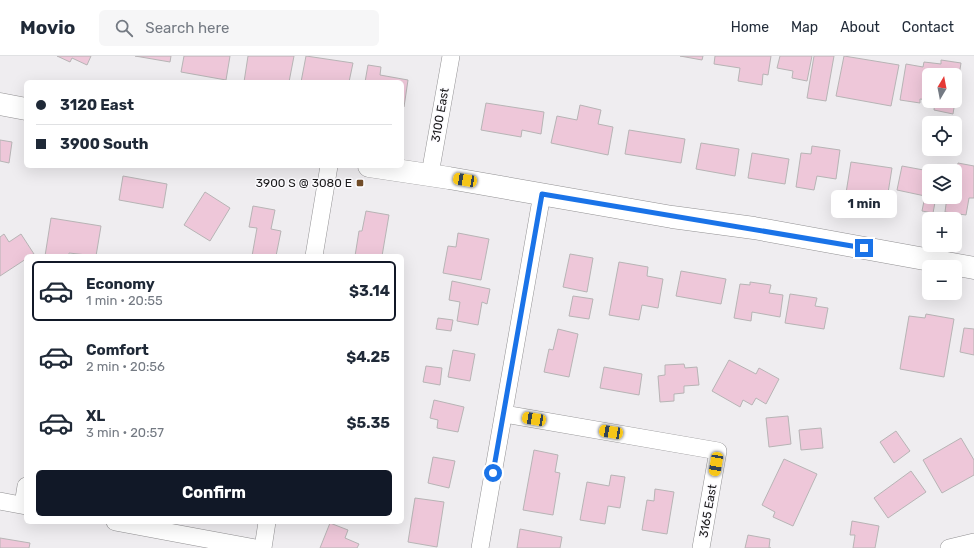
<!DOCTYPE html>
<meta charset="utf-8">
<style>
:root{--surface:#fff;--page:#f6f6f7;--text:#1f2937;--muted:#747a83;--line:#e0e1e3;--accent:#111827}
body{margin:0;font-family:Rubik,sans-serif;background:var(--page);color:var(--text);height:100vh;display:flex;flex-direction:column;font-size:15px;white-space:nowrap}
*{box-sizing:border-box;margin:0}
p{font-size:13px;color:var(--muted)}
.icon{flex:none;width:22px;height:22px;fill:none;stroke:currentColor;stroke-width:2;stroke-linecap:round;stroke-linejoin:round}
.map{position:relative;flex:1;overflow:hidden}
.details{position:absolute;left:24px;top:198px;width:380px;height:270px;display:flex;flex-direction:column;background:var(--surface);border-radius:6px;box-shadow:0 4px 16px #0002}
.details>*{flex:none}
.hud{position:absolute;left:24px;top:24px;width:380px;height:88px;border-radius:6px;box-shadow:0 4px 16px #0002;display:grid;align-content:center;height:88px;padding:0 12px;background:var(--surface)}
.needle{width:26px;rotate:10deg}
.controls{position:absolute;left:922px;top:12px;display:grid;gap:8px}
.controls a{display:grid;place-items:center;width:40px;height:40px;border-radius:6px;background:var(--surface);box-shadow:0 4px 16px #0002;font-size:20px}
.end{position:absolute;width:18px;height:18px;margin:-9px;border:5px solid #1a73e8;background:#fff;box-shadow:0 0 0 2px #fff}
.from{border-radius:50%}
.bubble{position:absolute;height:28px;border-radius:6px;background:var(--surface);box-shadow:0 4px 16px #0002;font-size:13px;font-weight:700;line-height:28px;text-align:center}
.car{position:absolute;width:12px;height:24px;margin:-12px -6px;border-radius:5px;box-shadow:0 0 3px 1px #0007;background:linear-gradient(#f5c518 24%,#345 0 40%,#f5c518 0 76%,#345 0 86%,#f5c518 0)}
.hud b{display:flex;align-items:center;gap:14px;height:38px;font-size:15px}
.hud b+b{border-top:1px solid var(--line)}
.hud i{width:10px;height:10px;background:var(--text)}
ul{padding:7px 0 0;list-style:none}
li{display:flex;align-items:center;gap:12px;height:60px;margin:0 8px 6px;padding:0 4px;border:2px solid transparent;border-radius:6px}
li div{flex:1}
li b{display:block;font-size:15px}
li em{font-style:normal;font-weight:700}
li.on{border-color:var(--accent)}
li>.icon{width:36px;height:36px;stroke-width:1.5}
.action{display:flex;gap:8px;margin-top:auto;padding:8px 12px}
.action a{flex:1;height:46px;border-radius:6px;background:var(--accent);color:#fff;font-size:16px;font-weight:700;line-height:46px;text-align:center}
header{display:flex;align-items:center;gap:24px;box-sizing:border-box;height:56px;padding:0 20px;background:var(--surface);border-bottom:1px solid var(--line)}
header strong{font-size:19px}
nav{display:flex;gap:22px;margin-inline-start:auto;font-size:14px}
.search{width:280px;height:36px;background:var(--page);display:flex;align-items:center;gap:10px;box-sizing:border-box;padding:0 14px;border-radius:6px;color:var(--muted);font-size:15px}
.map>svg:first-child{display:block}
</style>
<header>
<strong>Movio</strong>
<div class="search"><svg class="icon" aria-label="search" viewBox="0 0 24 24"><circle cx="10" cy="10" r="6"/><path d="M15 15l6 6"/></svg>Search here</div>
<nav><a>Home</a><a>Map</a><a>About</a><a>Contact</a></nav>
</header>
<div class="map">
<svg width="974" height="492" viewBox="0 0 974 492">
<rect width="100%" height="100%" fill="#efedf0"/>
<path fill="#eec7d9" stroke="#b7b4b5" d="M 57,0 L 91,0 L 87,9 L 72,2 L 70,6 Z
M 135,0 L 171,0 L 170,6 Z
M 184,0 L 230,0 L 226,24 L 181,16 Z
M 248,0 L 294,0 L 289,26 L 244,26 Z
M 306,0 L 353,7 L 349,26 L 301,26 Z
M 680,0 L 703,0 L 702,4 Z
M 715,0 L 771,0 L 768,19 L 763,18 L 762,29 L 738,25 L 740,12 L 714,8 Z
M 780,0 L 812,0 L 807,25 L 792,22 L 793,15 L 777,12 Z
M 814,0 L 834,0 L 826,45 L 807,42 Z
M 844,0 L 899,9 L 891,50 L 836,40 Z
M 941,4 L 961,7 L 953,58 L 934,54 L 935,45 L 933,45 L 955,45 L 955,19 L 929,19 L 929,44 L 920,43 L 920,47 L 900,44 L 906,8 L 923,11 L 924,6 L 941,8 Z
M 368,9 L 381,11 L 380,19 L 408,24 L 404,51 L 402,51 L 402,26 L 365,26 Z
M 486,47 L 544,56 L 541,78 L 522,74 L 521,81 L 481,74 Z
M 580,49 L 601,54 L 598,68 L 613,71 L 608,99 L 551,87 L 557,60 L 577,64 Z
M 629,74 L 685,83 L 681,107 L 625,98 Z
M 0,84 L 12,86 L 9,107 L 0,105 Z
M 701,87 L 739,93 L 735,120 L 696,113 Z
M 812,90 L 840,94 L 836,123 L 817,120 L 814,134 L 796,131 L 801,97 L 811,98 Z
M 752,97 L 789,103 L 785,128 L 748,122 Z
M 851,106 L 892,112 L 887,143 L 846,137 Z
M 958,107 L 974,110 L 974,142 L 969,142 L 966,159 L 945,156 L 947,141 L 955,141 L 955,126 Z
M 902,110 L 929,115 L 929,141 L 936,141 L 933,157 L 922,155 L 925,140 L 897,134 Z
M 123,120 L 167,128 L 163,152 L 119,144 Z
M 205,136 L 230,152 L 210,185 L 184,169 Z
M 253,150 L 275,154 L 271,173 L 281,175 L 276,200 L 252,200 L 257,172 L 249,171 Z
M 366,155 L 389,159 L 382,200 L 355,200 L 359,175 L 362,175 Z
M 51,162 L 101,170 L 96,200 L 69,197 L 69,200 L 45,200 Z
M 458,177 L 489,183 L 481,224 L 443,217 L 448,190 L 456,191 Z
M 4,178 L 9,186 L 21,178 L 34,198 L 26,200 L 26,203 L 0,220 L 0,181 Z
M 570,198 L 593,202 L 587,236 L 563,231 Z
M 619,206 L 648,211 L 647,220 L 663,223 L 658,252 L 642,249 L 639,264 L 609,259 Z
M 681,215 L 726,223 L 721,248 L 676,240 Z
M 452,225 L 490,233 L 487,248 L 482,246 L 478,269 L 457,265 L 460,246 L 449,244 Z
M 750,226 L 771,229 L 769,237 L 783,239 L 780,261 L 752,256 L 751,265 L 734,262 L 740,228 L 750,229 Z
M 790,238 L 817,242 L 815,250 L 828,252 L 824,273 L 785,267 Z
M 573,240 L 593,243 L 589,263 L 569,260 Z
M 926,258 L 954,263 L 944,321 L 900,313 L 909,260 L 925,262 Z
M 438,262 L 453,264 L 451,275 L 436,273 Z
M 964,272 L 974,273 L 974,299 L 960,296 Z
M 558,273 L 578,278 L 569,321 L 544,316 L 549,293 L 553,294 Z
M 453,294 L 475,298 L 470,325 L 448,321 Z
M 729,304 L 756,318 L 759,312 L 779,323 L 766,348 L 756,342 L 752,349 L 743,344 L 740,351 L 712,335 Z
M 684,308 L 685,312 L 697,311 L 699,329 L 684,330 L 684,337 L 674,338 L 674,345 L 660,346 L 658,320 L 665,319 L 665,309 Z
M 426,310 L 442,312 L 440,329 L 423,326 Z
M 604,311 L 642,318 L 639,339 L 600,332 Z
M 434,344 L 464,351 L 458,376 L 437,372 L 438,364 L 430,362 Z
M 788,360 L 791,388 L 769,391 L 766,362 Z
M 821,372 L 823,392 L 801,394 L 799,374 Z
M 896,375 L 910,395 L 894,407 L 880,386 Z
M 961,382 L 974,404 L 974,419 L 942,437 L 923,404 Z
M 534,394 L 558,399 L 555,416 L 560,417 L 553,459 L 523,454 Z
M 433,401 L 455,405 L 449,432 L 428,427 Z
M 784,403 L 817,418 L 793,470 L 773,461 L 775,456 L 762,449 Z
M 911,415 L 926,436 L 888,462 L 874,442 Z
M 611,419 L 625,421 L 620,452 L 608,450 L 605,468 L 580,464 L 587,426 L 609,430 Z
M 655,433 L 674,436 L 667,478 L 642,474 L 647,444 L 654,445 Z
M 415,442 L 444,446 L 437,491 L 408,486 Z
M 852,465 L 879,470 L 875,492 L 853,492 L 855,479 L 850,479 Z
M 330,467 L 348,474 L 345,482 L 359,488 L 357,492 L 320,492 Z
M 520,473 L 562,481 L 560,492 L 517,492 Z
M 748,479 L 770,483 L 769,492 L 771,492 L 745,492 Z
M 0,482 L 30,487 L 29,492 L 0,492 Z"/>
<g fill="none" stroke-linecap="round" stroke-linejoin="round">
<g stroke="#929193" stroke-width="18">
<path id="street" d="M 430,118 L 451,0
M 314,200 L 329,110
M 504,358 L 718,395 L 701,492
M 0,445 L 26,450
M 23,449 L 26,430
M 115,466 L 255,492
M 263,492 L 267,466
M 480,492 L 542,138
M 949,492 L 974,486"/>
</g>
<g stroke="#929193" stroke-width="23">
<path id="secondary" d="M 0,48 L 26,53
M 369,110 L 449,122 L 672,161 L 754,172 L 974,212"/>
</g>
<use href="#street" stroke="#fff" stroke-width="17"/>
<use href="#secondary" stroke="#fff" stroke-width="22"/>
</g>
<g fill="none" stroke-linecap="round" stroke-linejoin="round">
<path stroke="#1a73e8" stroke-width="5" d="M 493,417 L 542,138 L 864,192"/>
</g>
<rect fill="#724d29" stroke="#fcfbfe" stroke-width="1.5" x="356" y="123" width="8" height="8" rx="2"/>
<g text-anchor="middle" stroke-width="3" stroke-linejoin="round" paint-order="stroke">
<g font-size="12" fill="#1c1b1d" stroke="#fcfbfe">
<text transform="translate(440 59) rotate(-80)" y="4">3100 East</text>
<text transform="translate(708 455) rotate(-80)" y="4">3165 East</text>
</g>
<g font-size="12" fill="#1c1b1d" stroke="#fcfbfe" text-anchor="end">
<text x="352" y="131">3900 S @ 3080 E</text>
</g>
</g>
</svg>
<div class="controls">
<a><svg class="needle" viewBox="-14 -14 28 28"><path d="M0-13l5 13h-10z" fill="#e53935"/><path d="M0 13l5-13h-10z" fill="#747a83"/></svg></a>
<a><svg class="icon" aria-label="locate" viewBox="0 0 24 24"><circle cx="12" cy="12" r="6"/><path d="M12 2v4M12 18v4M2 12h4M18 12h4"/></svg></a>
<a><svg class="icon" aria-label="layers" viewBox="0 0 24 24"><path d="M12 4l9 5-9 5-9-5zM3 14l9 5 9-5"/></svg></a>
<a>+</a>
<a>−</a>
</div>
<i class="end from" style="left:493px;top:417px"></i>
<i class="end" style="left:864px;top:192px"></i>
<div class="bubble" style="left:831px;top:134px;width:66px">1 min</div>
<i class="car" style="left:465px;top:124px;rotate:280deg"></i>
<i class="car" style="left:534px;top:363px;rotate:280deg"></i>
<i class="car" style="left:611px;top:376px;rotate:280deg"></i>
<i class="car" style="left:716px;top:408px;rotate:190deg"></i>
<div class="hud">
<b><i class="from"></i>3120 East</b>
<b><i></i>3900 South</b>
</div>
<section class="details">
<ul>
<li class="on"><svg class="icon" aria-label="car" viewBox="0 0 24 24"><path d="M5 17H2v-5l4-1 3-4h7l3 4 3 1v5h-3M9 17h6M6 11h13"/><circle cx="7" cy="17" r="2"/><circle cx="17" cy="17" r="2"/></svg><div><b>Economy</b><p>1 min · 20:55</p></div><em>$3.14</em></li>
<li><svg class="icon" aria-label="car" viewBox="0 0 24 24"><path d="M5 17H2v-5l4-1 3-4h7l3 4 3 1v5h-3M9 17h6M6 11h13"/><circle cx="7" cy="17" r="2"/><circle cx="17" cy="17" r="2"/></svg><div><b>Comfort</b><p>2 min · 20:56</p></div><em>$4.25</em></li>
<li><svg class="icon" aria-label="car" viewBox="0 0 24 24"><path d="M5 17H2v-5l4-1 3-4h7l3 4 3 1v5h-3M9 17h6M6 11h13"/><circle cx="7" cy="17" r="2"/><circle cx="17" cy="17" r="2"/></svg><div><b>XL</b><p>3 min · 20:57</p></div><em>$5.35</em></li>
</ul>
<div class="action"><a>Confirm</a></div>
</section>
</div>
